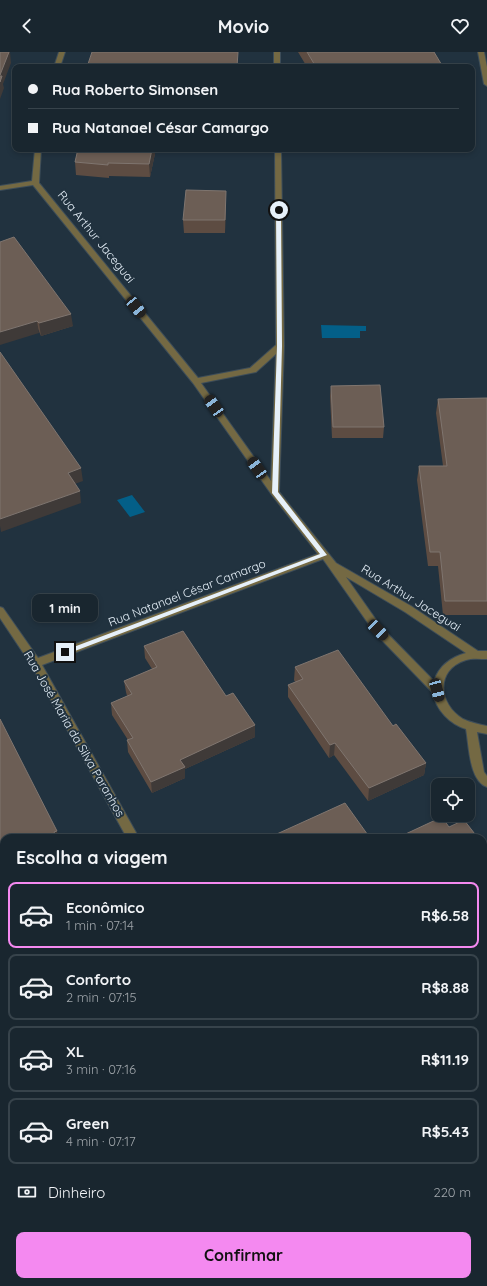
<!DOCTYPE html>
<html lang="pt">
<meta charset="utf-8">
<style>
:root{--surface:#19262f;--page:#222e37;--text:#f1f3f6;--muted:#9fa5aa;--line:#37434b;--accent:#f489f0}
body{margin:0;font-family:Quicksand,sans-serif;background:var(--page);color:var(--text);height:100vh;display:flex;flex-direction:column;font-size:15px;white-space:nowrap}
*{box-sizing:border-box;margin:0}
p{font-size:13px;color:var(--muted)}
.icon{flex:none;width:22px;height:22px;fill:none;stroke:currentColor;stroke-width:2;stroke-linecap:round;stroke-linejoin:round}
.map{position:relative;flex:1;overflow:hidden}
.panel{position:absolute;left:0px;top:782px;width:487px;height:452px;display:flex;flex-direction:column;background:var(--surface);border-radius:12px 12px 0 0;box-shadow:0 2px 6px #0003,0 0 0 1px var(--line)}
.panel>*{flex:none}
.banner{position:absolute;left:12px;top:12px;width:463px;height:88px;border-radius:8px;box-shadow:0 2px 6px #0003,0 0 0 1px var(--line);display:grid;align-content:center;height:88px;padding:0 16px;background:var(--surface)}
.controls{position:absolute;left:431px;top:726px;display:grid;gap:8px}
.controls a{display:grid;place-items:center;width:44px;height:44px;border-radius:8px;background:var(--surface);box-shadow:0 2px 6px #0003,0 0 0 1px var(--line);font-size:20px}
.end{position:absolute;width:18px;height:18px;margin:-9px;border:5px solid #e6f0f9;background:#111;box-shadow:0 0 0 2px #111}
.from{border-radius:50%}
.bubble{position:absolute;height:28px;border-radius:8px;background:var(--surface);box-shadow:0 2px 6px #0003,0 0 0 1px var(--line);font-size:13px;font-weight:700;line-height:28px;text-align:center}
.car{position:absolute;width:12px;height:24px;margin:-12px -6px;border-radius:5px;box-shadow:0 0 3px 1px #0007;background:linear-gradient(#222 24%,#8ab4d8 0 40%,#222 0 76%,#8ab4d8 0 86%,#222 0)}
.banner b{display:flex;align-items:center;gap:14px;height:38px;font-size:15px}
.banner b+b{border-top:1px solid var(--line)}
.banner i{width:10px;height:10px;background:var(--text)}
ul{padding:0;list-style:none}
li{display:flex;align-items:center;gap:12px;height:66px;margin:0 8px 6px;padding:0 8px;border:2px solid var(--line);border-radius:8px}
li div{flex:1}
li b{display:block;font-size:15px}
li em{font-style:normal;font-weight:700}
li.active{border-color:var(--accent)}
li>.icon{width:36px;height:36px;stroke-width:1.5}
h2{padding:0 16px;font-size:18px;line-height:48px}
.pay{display:flex;align-items:center;gap:10px;height:44px;padding:0 16px;font-size:15px}
.pay p{margin-inline-start:auto}
.button{display:flex;gap:8px;margin-top:auto;padding:8px 16px}
.button a{flex:1;height:46px;border-radius:8px;background:var(--accent);color:#111;font-size:16px;font-weight:700;line-height:46px;text-align:center}
header{display:flex;justify-content:space-between;align-items:center;height:52px;padding:0 16px;background:var(--surface);font-size:18px;font-weight:700}
.map>svg:first-child{display:block}
</style>
<header><svg class="icon" aria-label="back" viewBox="0 0 24 24"><path d="M15 5l-7 7 7 7"/></svg>Movio<svg class="icon" aria-label="heart" viewBox="0 0 24 24"><path d="M12 20l-8-8c-3-5 5-10 8-4 3-6 11-1 8 4z"/></svg></header>
<div class="map">
<svg width="487" height="1234" viewBox="0 0 487 1234">
<rect width="100%" height="100%" fill="#21323f"/>
<path fill="#035f88" d="M 321,273 L 366,274 L 366,279 L 360,279 L 360,286 L 322,286 Z
M 132,443 L 145,460 L 130,465 L 117,448 Z"/>
<g fill="none" stroke-linecap="round" stroke-linejoin="round">
<g stroke="#3d4d59" stroke-width="2">
<path id="street" d="M 59,0 L 65,0 L 60,15 L 54,15 Z
M 274,0 L 280,0 L 280,15 L 274,15 Z
M 478,0 L 484,0 L 487,15 L 487,34 L 484,32 Z
M 35,97 L 41,97 L 39,131 L 198,326 L 250,316 L 276,293 L 275,97 L 281,97 L 284,294 L 279,440 L 336,511 L 411,554 L 478,599 L 487,599 L 487,607 C 480,607 472,606 466,608 C 434,618 439,653 463,667 C 471,671 479,672 487,674 L 487,682 L 477,680 L 484,720 L 487,724 L 487,735 C 469,729 469,693 466,677 C 450,672 436,658 433,641 L 375,581 L 323,507 L 42,613 L 139,786 L 127,786 L 32,614 L 0,566 L 0,555 L 3,556 L 38,606 L 318,502 L 272,443 L 193,331 L 33,133 L 0,138 L 0,134 L 32,129 ZM 276,302 L 271,429 L 201,331 L 256,320 ZM 346,525 L 405,560 L 466,601 C 451,605 439,614 434,629 L 381,575 Z
M 373,1230 L 387,1230 L 389,1234 L 375,1234 Z"/>
</g>
<use href="#street" fill="#746943" fill-rule="evenodd"/>
</g>
<path fill="#5d4c42" d="M 298,0 L 434,0 L 443,15 L 307,15 Z
M 70,97 L 156,97 L 150,125 L 109,124 L 109,126 L 76,123 L 75,110 L 77,100 L 71,100 Z
M 226,151 L 225,181 L 184,181 L 183,168 Z
M 0,190 L 73,274 L 41,284 Z
M 331,334 L 384,375 L 383,386 L 332,386 L 330,344 Z
M 487,344 L 487,563 L 443,563 L 438,514 L 428,514 L 417,428 L 419,414 L 443,414 L 436,361 L 438,347 L 487,346 Z
M 144,594 L 226,644 L 255,673 L 255,685 L 185,717 L 185,726 L 152,741 L 128,700 L 127,688 L 128,688 L 112,663 L 111,651 L 127,644 L 126,640 L 124,629 L 152,617 L 145,606 Z
M 295,615 L 393,674 L 426,711 L 424,723 L 368,749 L 334,703 L 329,706 L 288,645 L 288,633 L 295,630 L 294,628 Z
M 167,1230 L 283,1230 L 285,1234 L 169,1234 Z"/>
<path fill="#3f3a38" d="M 6,0 L 10,0 L 11,11 L 3,32 L 4,36 L 0,47 L 0,23 Z
M 152,97 L 156,97 L 150,125 L 149,112 Z
M 226,139 L 226,151 L 225,181 L 225,168 Z
M 71,262 L 73,274 L 41,284 L 39,271 Z
M 37,269 L 39,281 L 0,293 L 0,280 Z
M 81,416 L 83,429 L 69,434 L 68,421 Z
M 80,439 L 81,451 L 1,480 L 0,474 L 0,467 Z
M 255,673 L 255,685 L 185,717 L 185,726 L 152,741 L 151,730 L 180,708 Z
M 335,691 L 334,703 L 329,706 L 330,693 Z
M 426,711 L 424,723 L 368,749 L 369,736 Z
M 57,779 L 59,786 L 55,786 L 54,780 Z
M 487,802 L 487,808 L 486,814 L 483,815 L 483,804 Z
M 4,928 L 4,943 L 0,944 L 0,930 Z
M 487,937 L 487,947 L 483,949 L 483,939 Z
M 487,1140 L 487,1150 L 483,1151 L 483,1142 Z"/>
<path fill="#6c5e55" stroke="#7f756f" d="M 0,0 L 9,0 L 0,23 Z
M 92,0 L 238,0 L 237,15 L 87,15 Z
M 307,0 L 434,0 L 443,15 L 316,15 Z
M 0,24 L 2,24 L 0,30 Z
M 78,97 L 152,97 L 149,112 L 108,111 L 108,113 L 75,110 Z
M 186,138 L 226,139 L 225,168 L 183,168 Z
M 14,185 L 71,262 L 39,271 L 37,269 L 0,280 L 0,190 Z
M 0,300 L 81,416 L 68,421 L 80,439 L 0,467 Z
M 380,333 L 384,375 L 333,375 L 331,334 Z
M 487,346 L 487,549 L 445,549 L 440,500 L 430,500 L 419,414 L 447,414 L 438,347 Z
M 183,579 L 226,644 L 233,641 L 255,673 L 180,708 L 185,715 L 151,730 L 127,688 L 133,686 L 111,651 L 132,642 L 124,629 L 157,615 L 144,594 Z
M 338,598 L 393,674 L 396,672 L 426,711 L 369,736 L 335,691 L 330,693 L 288,633 L 303,627 L 295,615 Z
M 0,667 L 57,779 L 54,780 L 57,786 L 4,786 L 4,928 L 0,930 Z
M 345,751 L 370,786 L 268,786 Z
M 442,765 L 449,775 L 464,768 L 478,786 L 397,786 Z
M 483,793 L 487,798 L 487,802 L 483,804 Z
M 487,864 L 487,937 L 483,939 L 483,866 Z
M 486,999 L 487,1001 L 487,1140 L 483,1142 L 483,1000 Z
M 4,1172 L 4,1230 L 83,1230 L 84,1234 L 0,1234 L 0,1174 Z
M 170,1230 L 283,1230 L 285,1234 L 172,1234 Z"/>
<path fill="#e6f0f9" d="M 279,156 L 281,158 L 282,294 L 278,440 L 327,503 L 67,602 L 63,602 L 63,599 L 320,502 L 272,441 L 277,294 L 276,158 Z"/>
<g text-anchor="middle" stroke-width="4" stroke-linejoin="round" paint-order="stroke">
<g font-size="12" fill="#e6f0f9" stroke="#21323f">
<text transform="translate(96 185) rotate(51)" y="4">Rua Arthur Jaceguai</text>
<text transform="translate(187 541) rotate(-21)" y="4">Rua Natanael César Camargo</text>
<text transform="translate(411 546) rotate(32)" y="4">Rua Arthur Jaceguai</text>
<text transform="translate(74 682) rotate(60)" y="4">Rua José Maria da Silva Paranhos</text>
</g>
</g>
</svg>
<div class="controls">
<a><svg class="icon" aria-label="locate" viewBox="0 0 24 24"><circle cx="12" cy="12" r="6"/><path d="M12 2v4M12 18v4M2 12h4M18 12h4"/></svg></a>
</div>
<i class="end from" style="left:279px;top:158px"></i>
<i class="end" style="left:65px;top:600px"></i>
<div class="bubble" style="left:32px;top:542px;width:66px">1 min</div>
<i class="car" style="left:136px;top:255px;rotate:141deg"></i>
<i class="car" style="left:214px;top:354px;rotate:325deg"></i>
<i class="car" style="left:257px;top:416px;rotate:325deg"></i>
<i class="car" style="left:378px;top:578px;rotate:135deg"></i>
<i class="car" style="left:437px;top:638px;rotate:165deg"></i>
<div class="banner">
<b><i class="from"></i>Rua Roberto Simonsen</b>
<b><i></i>Rua Natanael César Camargo</b>
</div>
<section class="panel">
<h2>Escolha a viagem</h2>
<ul>
<li class="active"><svg class="icon" aria-label="car" viewBox="0 0 24 24"><path d="M5 17H2v-5l4-1 3-4h7l3 4 3 1v5h-3M9 17h6M6 11h13"/><circle cx="7" cy="17" r="2"/><circle cx="17" cy="17" r="2"/></svg><div><b>Econômico</b><p>1 min · 07:14</p></div><em>R$6.58</em></li>
<li><svg class="icon" aria-label="car" viewBox="0 0 24 24"><path d="M5 17H2v-5l4-1 3-4h7l3 4 3 1v5h-3M9 17h6M6 11h13"/><circle cx="7" cy="17" r="2"/><circle cx="17" cy="17" r="2"/></svg><div><b>Conforto</b><p>2 min · 07:15</p></div><em>R$8.88</em></li>
<li><svg class="icon" aria-label="car" viewBox="0 0 24 24"><path d="M5 17H2v-5l4-1 3-4h7l3 4 3 1v5h-3M9 17h6M6 11h13"/><circle cx="7" cy="17" r="2"/><circle cx="17" cy="17" r="2"/></svg><div><b>XL</b><p>3 min · 07:16</p></div><em>R$11.19</em></li>
<li><svg class="icon" aria-label="car" viewBox="0 0 24 24"><path d="M5 17H2v-5l4-1 3-4h7l3 4 3 1v5h-3M9 17h6M6 11h13"/><circle cx="7" cy="17" r="2"/><circle cx="17" cy="17" r="2"/></svg><div><b>Green</b><p>4 min · 07:17</p></div><em>R$5.43</em></li>
</ul>
<div class="pay"><svg class="icon" aria-label="cash" viewBox="0 0 24 24"><path d="M3 7h18v10H3z"/><circle cx="12" cy="12" r="2"/></svg>Dinheiro<p>220 m</p></div>
<div class="button"><a>Confirmar</a></div>
</section>
</div>
